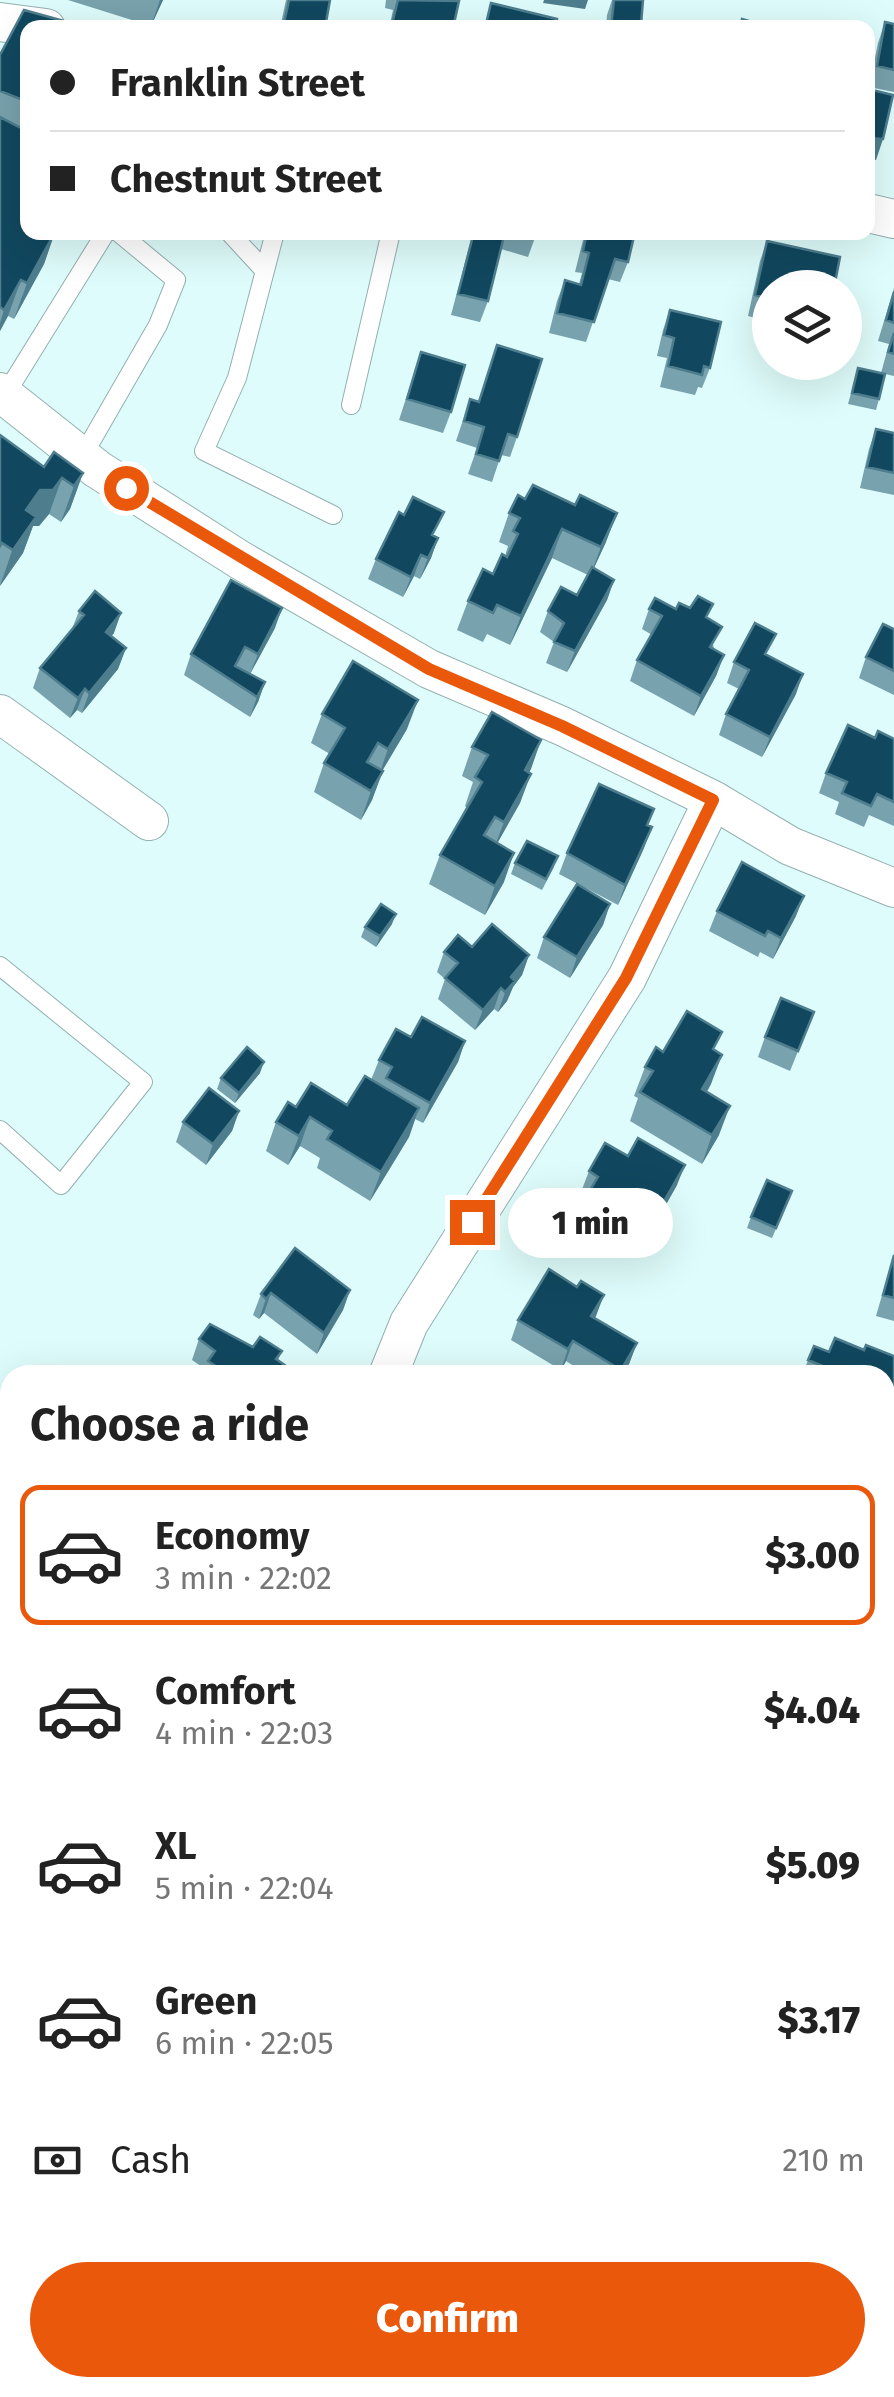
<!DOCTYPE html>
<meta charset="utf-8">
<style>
:root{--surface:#fff;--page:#f6f6f6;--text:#222;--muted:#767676;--line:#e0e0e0;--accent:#ea580c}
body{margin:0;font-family:"Fira Sans",sans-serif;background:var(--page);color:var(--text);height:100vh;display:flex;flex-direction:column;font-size:38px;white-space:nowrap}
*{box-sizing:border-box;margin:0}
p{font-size:32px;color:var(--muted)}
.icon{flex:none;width:55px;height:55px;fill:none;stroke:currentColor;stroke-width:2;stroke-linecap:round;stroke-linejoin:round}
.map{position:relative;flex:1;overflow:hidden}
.details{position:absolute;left:0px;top:1365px;width:895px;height:1032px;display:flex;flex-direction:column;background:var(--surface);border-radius:30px 30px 0 0;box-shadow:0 10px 40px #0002}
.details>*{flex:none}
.guide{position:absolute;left:20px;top:20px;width:855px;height:220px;border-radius:20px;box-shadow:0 10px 40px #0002;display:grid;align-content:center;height:220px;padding:0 30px;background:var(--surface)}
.fabs{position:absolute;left:752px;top:270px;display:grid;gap:20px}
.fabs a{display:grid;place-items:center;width:110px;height:110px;border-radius:50%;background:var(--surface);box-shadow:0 10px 40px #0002;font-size:50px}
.end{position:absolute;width:45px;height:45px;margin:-22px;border:12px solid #ea580c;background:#fff;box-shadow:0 0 0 5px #fff}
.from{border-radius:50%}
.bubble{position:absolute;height:70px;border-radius:35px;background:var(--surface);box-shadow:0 10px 40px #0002;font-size:32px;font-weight:800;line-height:70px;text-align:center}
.guide b{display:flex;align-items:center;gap:35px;height:95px;font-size:38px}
.guide b+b{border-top:2px solid var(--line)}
.guide i{width:25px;height:25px;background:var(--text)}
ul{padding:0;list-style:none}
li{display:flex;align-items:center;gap:30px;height:140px;margin:0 20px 15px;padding:0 10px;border:5px solid transparent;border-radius:20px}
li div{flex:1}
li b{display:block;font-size:38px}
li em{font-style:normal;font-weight:800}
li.current{border-color:var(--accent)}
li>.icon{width:90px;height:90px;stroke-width:1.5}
h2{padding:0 30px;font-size:45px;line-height:120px}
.pay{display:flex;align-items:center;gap:25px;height:110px;padding:0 30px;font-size:38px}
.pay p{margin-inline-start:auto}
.primary-button{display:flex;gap:20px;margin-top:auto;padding:20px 30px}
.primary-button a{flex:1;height:115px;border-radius:60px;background:var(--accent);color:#fff;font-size:40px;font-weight:800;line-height:115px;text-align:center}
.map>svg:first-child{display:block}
</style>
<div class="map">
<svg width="894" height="2397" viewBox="0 0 894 2397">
<rect width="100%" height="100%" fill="#defcfb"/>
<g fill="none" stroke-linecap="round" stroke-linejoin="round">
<g stroke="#94b0b0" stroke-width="20">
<path id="lane" d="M 229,232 L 265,271
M 275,232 L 237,378 L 204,451 L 333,515
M 5,395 L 106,232
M 351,405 L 391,232
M 82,457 L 158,325 L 176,280 L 118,232
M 0,966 L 143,1082 L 61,1185 L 0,1130"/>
</g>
<g stroke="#94b0b0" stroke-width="40">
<path id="street" d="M 0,22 L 46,28
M 868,213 L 894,219
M 0,392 L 97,469 L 240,560 L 429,669 L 562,726 L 713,800 L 790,846 L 894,888
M 0,714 L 149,821
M 388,1375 L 409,1323 L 627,978 L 713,800
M 885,1642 L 894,1621
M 0,1683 L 10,1687
M 885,1744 L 894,1751
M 126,2388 L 127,2397
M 560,2397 L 564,2388"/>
</g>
<use href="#lane" stroke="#fff" stroke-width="18"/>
<use href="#street" stroke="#fff" stroke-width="38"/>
</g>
<path fill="#78a2ad" d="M 68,0 L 163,0 L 151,26 Z
M 286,0 L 330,0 L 325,28 L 280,28 Z
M 386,0 L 453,0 L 453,28 L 389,28 L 393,10 L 385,8 Z
M 612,0 L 643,0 L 641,25 L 660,28 L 606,28 L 607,15 Z
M 885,22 L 894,24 L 894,92 L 869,87 L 878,43 Z
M 28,28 L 28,232 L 55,232 L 44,264 L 14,319 L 8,316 L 0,331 L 0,55 Z
M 473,232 L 537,232 L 528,257 L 501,249 L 488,301 L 480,322 L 451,315 Z
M 585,232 L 635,232 L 628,262 L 620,282 L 608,279 L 586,342 L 549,333 L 557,301 L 565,280 L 579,284 L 582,273 L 575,272 Z
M 767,241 L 770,288 L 770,334 L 764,332 L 767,321 L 748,316 L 760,261 Z
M 894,288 L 894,376 L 881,373 L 889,344 L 878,341 Z
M 670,310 L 710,368 L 702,388 L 698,387 L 695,395 L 660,387 L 667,358 L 657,356 L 663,330 Z
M 421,352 L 451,412 L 443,433 L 399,420 Z
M 858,368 L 879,399 L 876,410 L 848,404 Z
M 470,399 L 517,437 L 510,457 L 501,455 L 492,482 L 468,474 L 477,448 L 456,441 Z
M 876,429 L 894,433 L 894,495 L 860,488 L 869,449 Z
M 0,435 L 44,467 L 83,473 L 70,509 L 61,522 L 49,514 L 39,526 L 33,526 L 23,553 L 0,586 Z
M 509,513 L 606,542 L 594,568 L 614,580 L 607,600 L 567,672 L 546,663 L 554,642 L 540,632 L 548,611 L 577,595 L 588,575 L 552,558 L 510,645 L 487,634 L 483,642 L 457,630 L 468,601 L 493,574 L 505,556 L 508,546 L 499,542 Z
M 435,536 L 438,538 L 431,558 L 420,579 L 414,576 L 403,597 L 368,579 L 376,559 Z
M 649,609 L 676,609 L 708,619 L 714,649 L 724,655 L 716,676 L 694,716 L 630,681 L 637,660 L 652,635 L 642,629 Z
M 79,611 L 114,633 L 111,636 L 126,648 L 118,669 L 82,713 L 77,710 L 70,718 L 33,688 L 40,668 L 72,629 Z
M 275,628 L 250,674 L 265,682 L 258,702 L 250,717 L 184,675 L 191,654 Z
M 894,629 L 894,695 L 859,678 L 866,657 Z
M 768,655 L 796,694 L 762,757 L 719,735 L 726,714 L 739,689 L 727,683 L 734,662 Z
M 322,714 L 407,729 L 382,771 L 372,800 L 361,820 L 314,792 L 324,763 L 330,754 L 311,743 Z
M 875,738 L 894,739 L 894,826 L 869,815 L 864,827 L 835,814 L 839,802 L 819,793 L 826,773 Z
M 541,740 L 529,773 L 520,803 L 497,843 L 504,882 L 485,915 L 429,884 L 440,855 L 467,808 L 465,806 L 473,782 L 462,776 L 472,747 Z
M 654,809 L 648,826 L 644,848 L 618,905 L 559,874 L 567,853 Z
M 515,863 L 554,867 L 542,890 L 511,874 Z
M 610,904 L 603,925 L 570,978 L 537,958 L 544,937 Z
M 717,911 L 796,916 L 773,959 L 760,952 L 758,957 L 709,931 Z
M 392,924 L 376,947 L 361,937 L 365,927 Z
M 472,947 L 529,955 L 522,975 L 513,987 L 507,1001 L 498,1012 L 494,1009 L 475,1030 L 438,999 L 445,979 L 437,972 L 444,952 Z
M 814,1012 L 790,1071 L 758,1057 L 765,1037 Z
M 411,1037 L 465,1041 L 458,1062 L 423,1123 L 415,1119 L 409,1137 L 370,1201 L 317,1168 L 320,1158 L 300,1146 L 288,1165 L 266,1151 L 276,1122 L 296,1107 L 347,1105 L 371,1080 L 379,1060 Z
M 716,1051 L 711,1084 L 707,1092 L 719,1135 L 702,1164 L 630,1121 L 638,1098 L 634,1096 L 645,1067 L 663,1052 Z
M 260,1073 L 235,1103 L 217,1089 L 221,1078 Z
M 239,1111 L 232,1131 L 206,1165 L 176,1142 L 183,1122 Z
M 628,1156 L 677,1185 L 651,1231 L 638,1223 L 620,1253 L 574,1226 L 581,1205 L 587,1195 L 581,1192 L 589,1171 Z
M 788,1201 L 772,1238 L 747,1228 L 751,1217 Z
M 295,1248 L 350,1290 L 343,1310 L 317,1354 L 264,1313 L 259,1319 L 253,1315 L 261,1294 Z
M 894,1254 L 894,1321 L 876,1316 Z
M 596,1316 L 595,1318 L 637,1343 L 629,1364 L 622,1375 L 588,1375 L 566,1361 L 561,1370 L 511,1340 L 518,1320 Z
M 199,1339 L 282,1351 L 278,1360 L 299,1375 L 203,1375 L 205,1369 L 192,1360 Z
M 814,1346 L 829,1352 L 864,1350 L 894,1356 L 894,1410 L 887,1427 L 885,1426 L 885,1375 L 802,1375 Z
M 0,1530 L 10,1558 L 2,1572 L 0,1571 Z
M 10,1560 L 10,1641 L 3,1638 L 7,1628 L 0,1624 L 0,1582 Z
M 0,1707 L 10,1759 L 0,1786 Z
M 10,1950 L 10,1979 L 3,1977 Z
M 885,2023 L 894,2028 L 894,2112 L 885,2108 Z
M 1,2159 L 10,2210 L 0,2210 L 0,2161 Z
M 10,2221 L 10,2244 L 7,2229 Z
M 385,2388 L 487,2388 L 483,2397 L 387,2397 L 382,2395 Z
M 797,2388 L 845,2388 L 841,2397 L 793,2397 Z"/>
<path fill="#4e7e8e" d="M 160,0 L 163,0 L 151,26 Z
M 544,0 L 588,0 L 585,9 L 543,3 Z
M 868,138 L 883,139 L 876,160 L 868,159 Z
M 55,232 L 44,264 L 14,319 L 27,283 Z
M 21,280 L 8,316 L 0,331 L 0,323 L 4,310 Z
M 83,473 L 70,509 L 61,522 L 74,486 Z
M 62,478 L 49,514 L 39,526 L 33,526 L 23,553 L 0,586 L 26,510 L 40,490 Z
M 617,513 L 606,542 L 590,576 L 601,547 Z
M 562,529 L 552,558 L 510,645 L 521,616 Z
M 438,538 L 431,558 L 420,579 L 428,558 Z
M 421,555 L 414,576 L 403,597 L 411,577 Z
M 614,580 L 607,600 L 567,672 L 575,651 Z
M 282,608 L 275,628 L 250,674 L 258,654 Z
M 121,613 L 114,633 L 98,652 L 106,632 Z
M 126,648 L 118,669 L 82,713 L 89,693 Z
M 724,655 L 716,676 L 694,716 L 701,696 Z
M 803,674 L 796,694 L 762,757 L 770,737 Z
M 265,682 L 258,702 L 250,717 L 257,697 Z
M 85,689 L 77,710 L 70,718 L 78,698 Z
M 418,700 L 407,729 L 378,778 L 388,749 Z
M 541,740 L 531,769 L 514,799 L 525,770 Z
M 383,771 L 372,800 L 361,820 L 371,791 Z
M 531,774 L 520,803 L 493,851 L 504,822 Z
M 652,827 L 644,848 L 618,905 L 625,885 Z
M 514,853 L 504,882 L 485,915 L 495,886 Z
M 804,896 L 796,916 L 773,959 L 781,938 Z
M 610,904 L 603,925 L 570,978 L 577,957 Z
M 396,914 L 392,924 L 376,947 L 380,936 Z
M 529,955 L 522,975 L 513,987 L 507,1001 L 498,1012 L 511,977 Z
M 501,988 L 494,1009 L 475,1030 L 483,1010 Z
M 465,1041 L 458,1062 L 423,1123 L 430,1103 Z
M 722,1055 L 711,1084 L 691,1118 L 702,1089 Z
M 264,1062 L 260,1073 L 235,1103 L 239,1093 Z
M 730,1106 L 719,1135 L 702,1164 L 712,1135 Z
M 419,1108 L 409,1137 L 370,1201 L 381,1172 Z
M 239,1111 L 232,1131 L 206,1165 L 213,1144 Z
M 310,1117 L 300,1146 L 288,1165 L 299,1136 Z
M 685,1165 L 677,1185 L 651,1231 L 659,1210 Z
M 646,1202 L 638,1223 L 620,1253 L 628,1233 Z
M 350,1290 L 343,1310 L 317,1354 L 324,1333 Z
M 271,1293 L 264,1313 L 259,1319 L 266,1299 Z
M 604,1295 L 596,1316 L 583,1336 L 591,1316 Z
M 573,1341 L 566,1361 L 561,1370 L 568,1349 Z
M 637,1343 L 629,1364 L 622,1375 L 619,1375 Z
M 0,2048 L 10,2049 L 10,2070 L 0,2069 Z
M 10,2126 L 10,2144 L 0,2147 L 0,2128 Z
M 4,2190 L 10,2190 L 10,2210 L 0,2210 L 0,2202 Z"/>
<path fill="#11485f" stroke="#4e7e8e" stroke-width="2.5" d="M 289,0 L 330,0 L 325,28 L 306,28 L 284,23 Z
M 398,0 L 459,1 L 453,28 L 391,28 Z
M 614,0 L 643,0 L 641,25 L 660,28 L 611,28 Z
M 491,3 L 557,19 L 555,28 L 485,28 Z
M 24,10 L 89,28 L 28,28 L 28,102 L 0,91 L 0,55 Z
M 742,19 L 774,28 L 740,28 Z
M 885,22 L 894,24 L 894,70 L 877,66 Z
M 868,89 L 893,95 L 883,139 L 868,138 Z
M 28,116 L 28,232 L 55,232 L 27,283 L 21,280 L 4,310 L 0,307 L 0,117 L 21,128 Z
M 474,232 L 505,232 L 488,301 L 458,294 Z
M 587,232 L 635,232 L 628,262 L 615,259 L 594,322 L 557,313 L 565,280 L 581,285 L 589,253 L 583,251 Z
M 767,241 L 840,257 L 834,288 L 770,288 L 770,299 L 755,295 Z
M 894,292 L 894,323 L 886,320 Z
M 670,310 L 721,322 L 710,368 L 704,366 L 702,375 L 668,366 L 674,338 L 664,335 Z
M 894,333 L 894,354 L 888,352 Z
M 497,345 L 542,359 L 517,437 L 508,434 L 499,461 L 476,454 L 484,427 L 464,421 L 470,399 L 479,402 Z
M 421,352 L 465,365 L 451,412 L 407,399 Z
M 858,368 L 885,374 L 879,399 L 852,393 Z
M 876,429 L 894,433 L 894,473 L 867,467 Z
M 0,435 L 44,467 L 54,452 L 83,473 L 74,486 L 62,478 L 53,490 L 40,490 L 26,510 L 36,517 L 13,550 L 2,543 L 0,546 Z
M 533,485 L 575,505 L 580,495 L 617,513 L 601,547 L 562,529 L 521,616 L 497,605 L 493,613 L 468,601 L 483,569 L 493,574 L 502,554 L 507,557 L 518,534 L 513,531 L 520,518 L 509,513 L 518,495 L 525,499 Z
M 413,497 L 444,512 L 432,535 L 438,538 L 428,558 L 421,555 L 411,577 L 376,559 L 399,512 L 404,515 Z
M 592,567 L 614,580 L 575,651 L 554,642 L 564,623 L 548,611 L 561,587 L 577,595 Z
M 231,580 L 282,608 L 258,654 L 245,647 L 235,666 L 265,682 L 257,697 L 191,654 Z
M 95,591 L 121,613 L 106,632 L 126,648 L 89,693 L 85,689 L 78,698 L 40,668 L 84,615 L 79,611 Z
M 698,596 L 713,604 L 706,617 L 722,627 L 710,647 L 724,655 L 701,696 L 637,660 L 662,616 L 649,609 L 655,598 L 676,609 L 679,603 L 690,608 Z
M 755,623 L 776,634 L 765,654 L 803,674 L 770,737 L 726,714 L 749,670 L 734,662 Z
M 883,624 L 894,629 L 894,671 L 866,657 Z
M 353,661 L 418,700 L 388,749 L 378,743 L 367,762 L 383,771 L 371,791 L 324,763 L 345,728 L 322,714 Z
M 492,712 L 541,740 L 525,770 L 531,774 L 504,822 L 495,817 L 484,835 L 514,853 L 495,886 L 440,855 L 482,782 L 475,777 L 488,755 L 472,747 Z
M 848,725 L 875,738 L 878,731 L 894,739 L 894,802 L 877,794 L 871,806 L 842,793 L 847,782 L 826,773 Z
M 599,784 L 654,809 L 647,825 L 652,827 L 625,885 L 567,853 Z
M 527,841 L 558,856 L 546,879 L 515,863 Z
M 742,862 L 804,896 L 781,938 L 768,931 L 765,936 L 717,911 Z
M 577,884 L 610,904 L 577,957 L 544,937 Z
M 381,904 L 396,914 L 380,936 L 365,927 Z
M 492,924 L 529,955 L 511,977 L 515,981 L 505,992 L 501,988 L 483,1010 L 445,978 L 458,963 L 444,952 L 458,935 L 472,947 Z
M 781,998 L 814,1012 L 798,1051 L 765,1037 Z
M 687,1011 L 722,1032 L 713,1049 L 722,1055 L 702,1089 L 730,1106 L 712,1135 L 640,1092 L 653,1071 L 645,1067 L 656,1047 L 663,1052 Z
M 422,1017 L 465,1041 L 430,1103 L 386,1078 L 392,1067 L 379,1060 L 396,1029 L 411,1037 Z
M 247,1047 L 264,1062 L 239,1093 L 221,1078 Z
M 365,1076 L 419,1108 L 381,1172 L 327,1139 L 332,1131 L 310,1117 L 299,1136 L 276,1122 L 288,1102 L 296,1107 L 311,1083 L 347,1105 Z
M 209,1088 L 239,1111 L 213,1144 L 183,1122 Z
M 638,1138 L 685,1165 L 659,1210 L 646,1202 L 628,1233 L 581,1205 L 598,1177 L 589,1171 L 605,1143 L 628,1156 Z
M 767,1180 L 792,1191 L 776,1228 L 751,1217 Z
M 295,1248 L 350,1290 L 324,1333 L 271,1293 L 266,1299 L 261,1294 Z
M 894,1255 L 894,1298 L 883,1295 Z
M 549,1269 L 577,1287 L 581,1281 L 604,1295 L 591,1316 L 637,1343 L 621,1370 L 573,1341 L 568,1349 L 518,1320 Z
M 210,1324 L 253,1347 L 260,1337 L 282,1351 L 276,1359 L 299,1375 L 229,1375 L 208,1361 L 215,1351 L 199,1339 Z
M 835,1338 L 864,1350 L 866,1345 L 894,1356 L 894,1406 L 885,1402 L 885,1375 L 844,1375 L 808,1360 L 814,1346 L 829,1352 Z
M 1,1529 L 10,1535 L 10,1554 L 5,1561 L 0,1558 Z
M 10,1560 L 10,1605 L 0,1601 L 0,1582 Z
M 0,1707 L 10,1711 L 10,1723 L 6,1734 L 10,1736 L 10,1759 L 8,1765 L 0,1763 Z
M 0,1882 L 7,1884 L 0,1911 Z
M 885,1884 L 894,1889 L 894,1939 L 885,1959 Z
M 0,2005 L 10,2006 L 10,2049 L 0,2048 Z
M 885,2023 L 894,2028 L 894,2078 L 885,2074 Z
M 10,2095 L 10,2126 L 0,2128 L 0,2098 Z
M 10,2157 L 10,2190 L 4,2190 L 1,2159 Z
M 418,2388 L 487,2388 L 482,2397 L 417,2397 L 421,2389 Z
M 628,2388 L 706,2388 L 726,2397 L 624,2397 Z
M 797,2388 L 827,2388 L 822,2397 L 793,2397 Z"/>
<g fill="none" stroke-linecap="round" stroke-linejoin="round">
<path stroke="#ea580c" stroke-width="12" d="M 126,488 L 429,669 L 562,726 L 713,800 L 626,978 L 472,1222"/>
</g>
</svg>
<div class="fabs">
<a><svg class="icon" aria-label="layers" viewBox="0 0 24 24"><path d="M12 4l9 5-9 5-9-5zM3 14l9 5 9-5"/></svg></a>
</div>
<i class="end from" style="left:126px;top:488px"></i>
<i class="end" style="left:472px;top:1222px"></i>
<div class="bubble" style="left:508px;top:1188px;width:165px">1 min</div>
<div class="guide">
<b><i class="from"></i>Franklin Street</b>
<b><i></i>Chestnut Street</b>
</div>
<section class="details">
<h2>Choose a ride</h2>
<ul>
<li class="current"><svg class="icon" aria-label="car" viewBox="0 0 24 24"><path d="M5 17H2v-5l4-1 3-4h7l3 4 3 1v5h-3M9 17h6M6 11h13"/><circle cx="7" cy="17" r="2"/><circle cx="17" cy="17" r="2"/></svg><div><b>Economy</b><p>3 min · 22:02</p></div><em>$3.00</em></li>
<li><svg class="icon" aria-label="car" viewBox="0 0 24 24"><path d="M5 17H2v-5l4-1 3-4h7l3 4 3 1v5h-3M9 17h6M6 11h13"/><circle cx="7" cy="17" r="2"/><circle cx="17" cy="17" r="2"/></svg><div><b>Comfort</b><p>4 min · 22:03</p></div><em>$4.04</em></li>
<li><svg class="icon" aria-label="car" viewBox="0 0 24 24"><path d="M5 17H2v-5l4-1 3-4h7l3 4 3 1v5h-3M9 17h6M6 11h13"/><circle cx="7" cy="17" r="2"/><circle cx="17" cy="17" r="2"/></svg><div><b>XL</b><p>5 min · 22:04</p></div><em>$5.09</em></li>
<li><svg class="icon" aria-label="car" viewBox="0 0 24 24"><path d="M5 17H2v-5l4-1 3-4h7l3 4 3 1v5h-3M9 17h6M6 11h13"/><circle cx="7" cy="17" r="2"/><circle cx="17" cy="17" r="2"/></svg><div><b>Green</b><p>6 min · 22:05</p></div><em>$3.17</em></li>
</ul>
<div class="pay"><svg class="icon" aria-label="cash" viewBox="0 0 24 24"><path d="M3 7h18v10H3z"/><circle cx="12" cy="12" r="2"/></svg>Cash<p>210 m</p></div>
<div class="primary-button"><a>Confirm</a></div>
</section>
</div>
